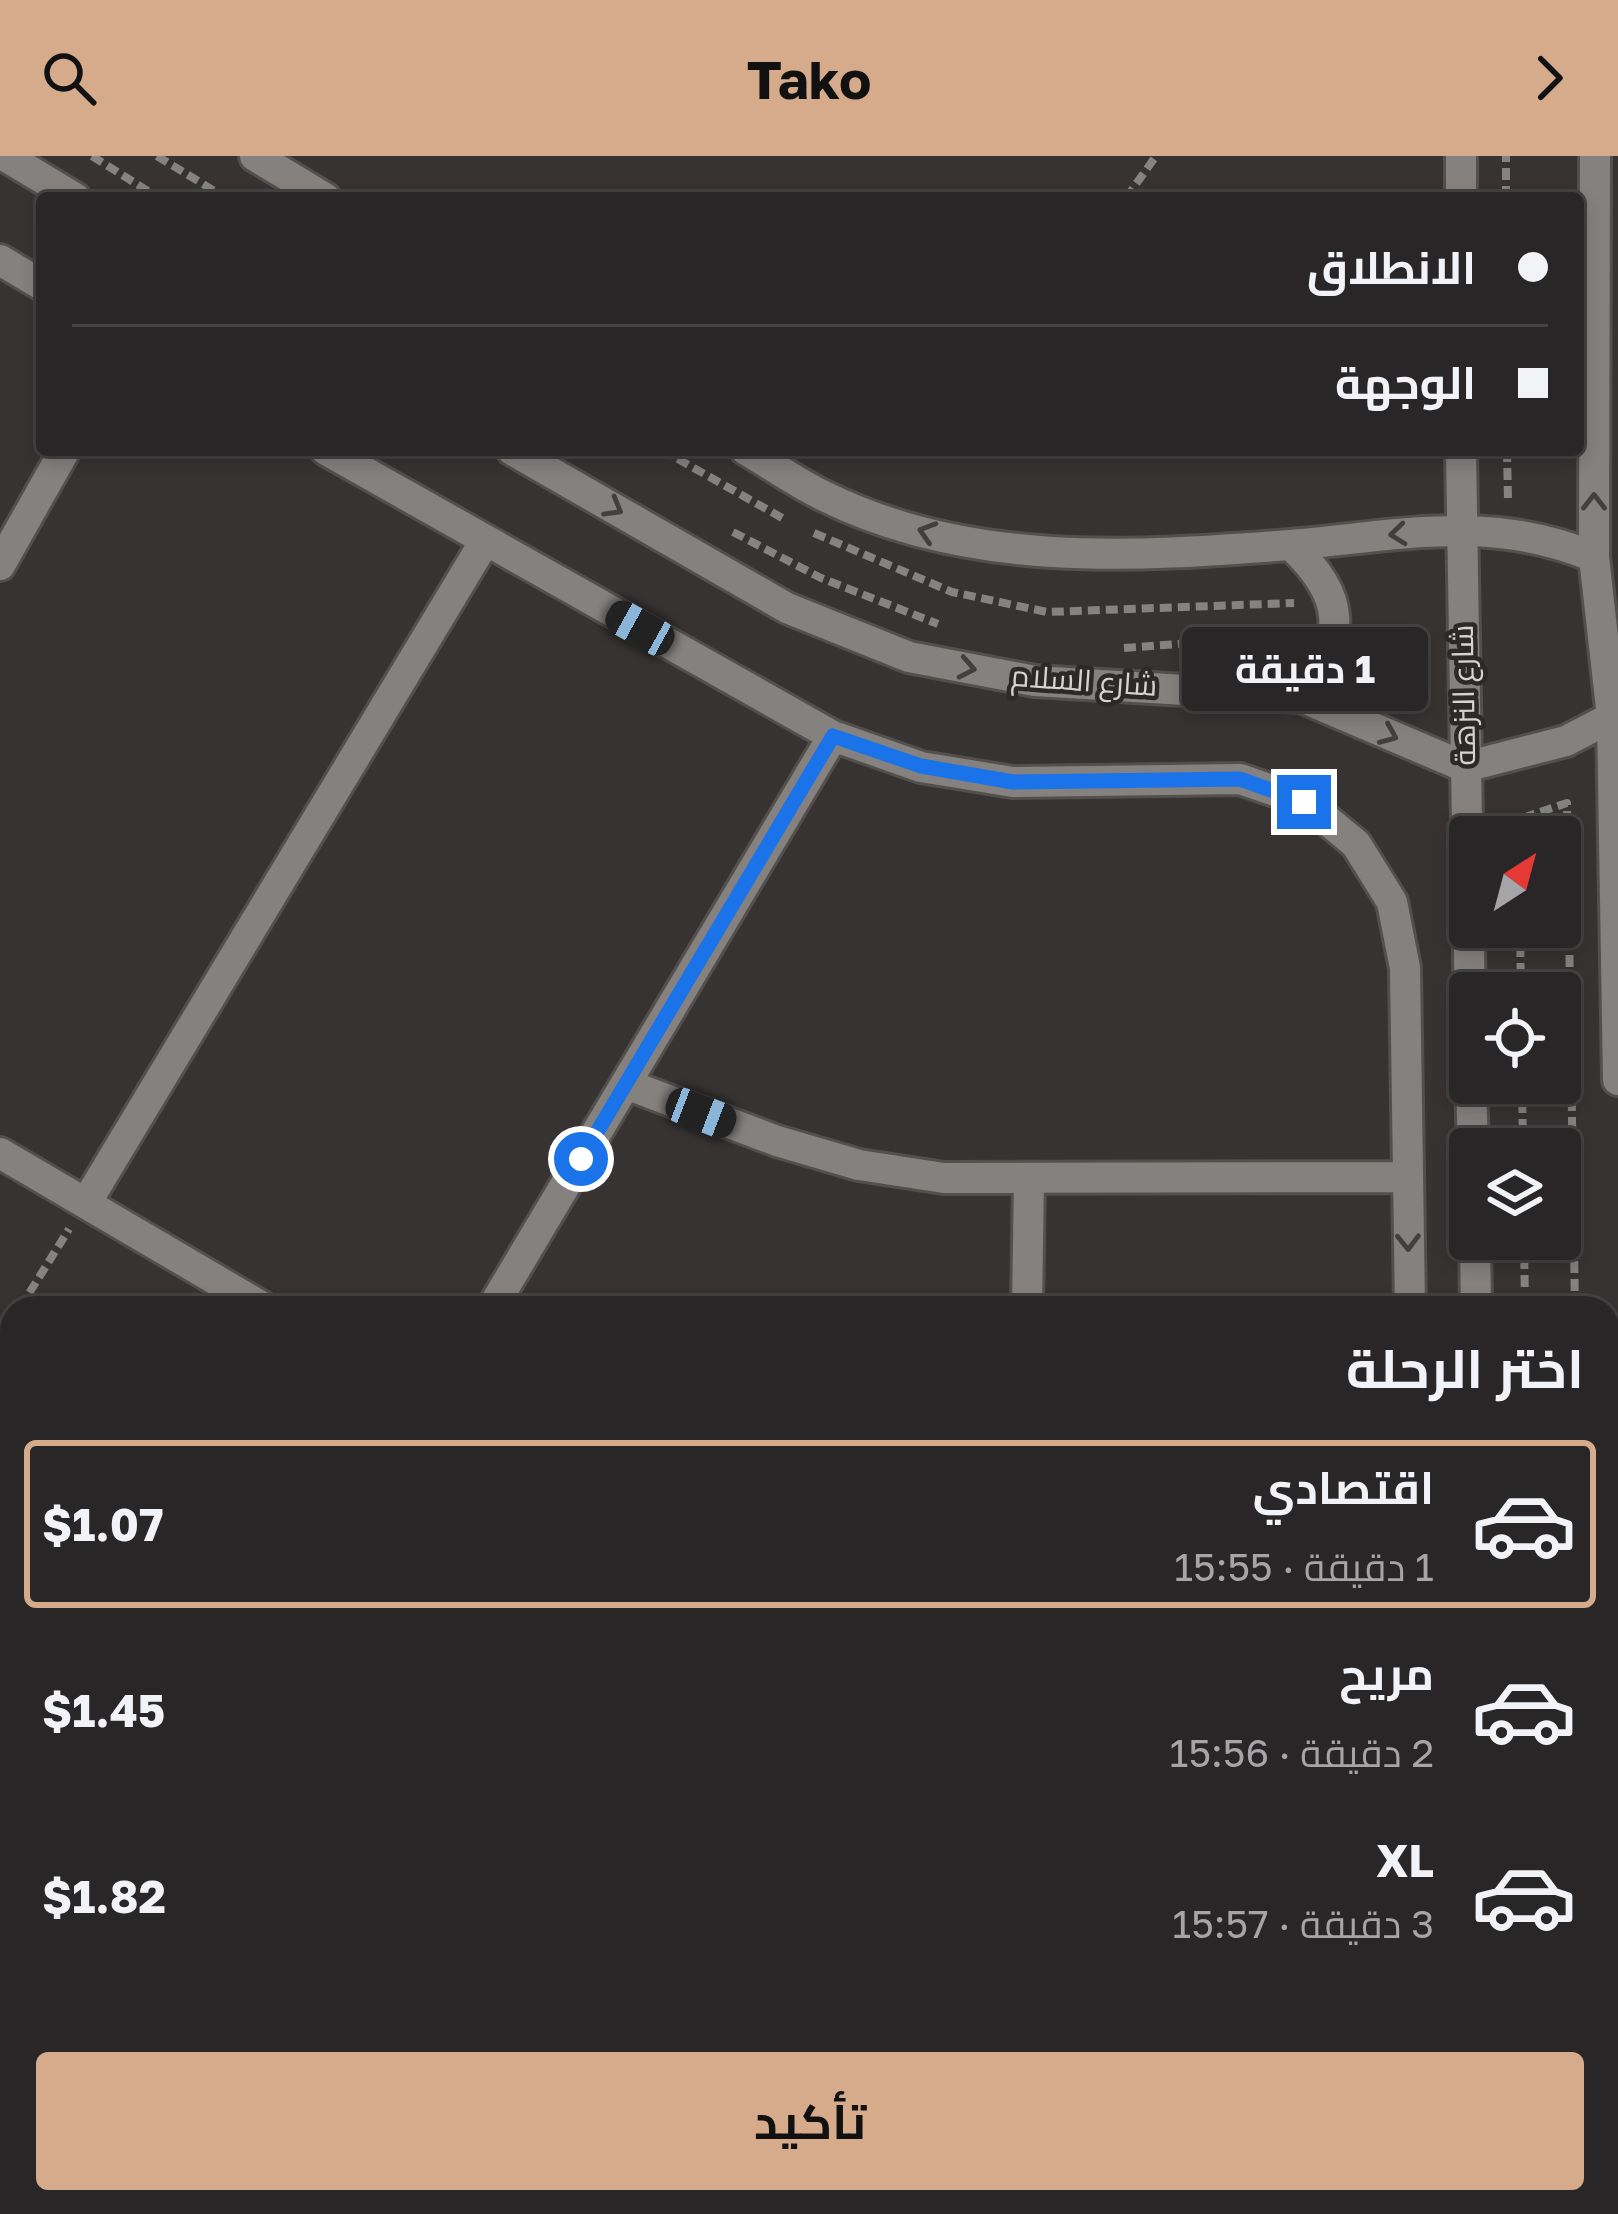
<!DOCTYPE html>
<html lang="ar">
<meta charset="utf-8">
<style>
:root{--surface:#282626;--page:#343232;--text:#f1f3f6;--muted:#a5a5a7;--line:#444343;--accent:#d6ab8b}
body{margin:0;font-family:"Golos Text",Cairo,sans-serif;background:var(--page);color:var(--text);direction:rtl;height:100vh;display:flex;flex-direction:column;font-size:45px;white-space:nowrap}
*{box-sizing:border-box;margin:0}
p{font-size:39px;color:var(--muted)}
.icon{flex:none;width:66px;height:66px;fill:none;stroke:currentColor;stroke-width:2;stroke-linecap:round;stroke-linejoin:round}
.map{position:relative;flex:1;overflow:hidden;direction:ltr}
.details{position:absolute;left:0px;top:1140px;width:1620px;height:918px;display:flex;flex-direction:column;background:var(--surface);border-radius:36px 36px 0 0;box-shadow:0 6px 18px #0003,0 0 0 3px var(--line);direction:rtl}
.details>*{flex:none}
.banner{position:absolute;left:36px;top:36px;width:1548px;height:264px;border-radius:12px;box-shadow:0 6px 18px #0003,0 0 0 3px var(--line);direction:rtl;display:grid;align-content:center;height:264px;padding:0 36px;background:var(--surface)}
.needle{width:78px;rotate:36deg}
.tools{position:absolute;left:1449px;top:660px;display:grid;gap:24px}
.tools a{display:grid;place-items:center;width:132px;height:132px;border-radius:12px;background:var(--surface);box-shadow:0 6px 18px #0003,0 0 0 3px var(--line);font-size:60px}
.end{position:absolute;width:54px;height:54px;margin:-27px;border:15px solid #1a73e8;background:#fff;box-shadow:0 0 0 6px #fff}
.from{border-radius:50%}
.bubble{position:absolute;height:84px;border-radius:12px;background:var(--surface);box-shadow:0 6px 18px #0003,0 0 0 3px var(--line);font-size:39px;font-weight:700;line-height:84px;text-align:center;direction:rtl}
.car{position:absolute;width:36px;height:72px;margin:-36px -18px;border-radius:15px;box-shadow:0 0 9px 3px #0007;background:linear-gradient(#222 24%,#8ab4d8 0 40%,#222 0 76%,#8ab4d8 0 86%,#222 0)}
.banner b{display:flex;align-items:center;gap:42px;height:114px;font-size:45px}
.banner b+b{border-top:3px solid var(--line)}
.banner i{width:30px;height:30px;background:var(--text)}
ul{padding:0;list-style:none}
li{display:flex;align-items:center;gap:36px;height:168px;margin:0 24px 18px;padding:0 12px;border:6px solid transparent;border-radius:12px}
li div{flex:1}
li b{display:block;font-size:45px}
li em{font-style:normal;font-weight:700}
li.on{border-color:var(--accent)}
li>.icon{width:108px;height:108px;stroke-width:1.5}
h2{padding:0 36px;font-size:54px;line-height:144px}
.cta{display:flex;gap:24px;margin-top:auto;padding:24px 36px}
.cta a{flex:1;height:138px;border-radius:12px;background:var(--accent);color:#111;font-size:48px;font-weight:700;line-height:138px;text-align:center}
header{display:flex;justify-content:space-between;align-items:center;height:156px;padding:0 36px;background:var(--accent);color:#111;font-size:54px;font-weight:700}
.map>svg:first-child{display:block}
</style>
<header><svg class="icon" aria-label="forward" viewBox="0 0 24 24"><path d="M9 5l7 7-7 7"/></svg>Tako<svg class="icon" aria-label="search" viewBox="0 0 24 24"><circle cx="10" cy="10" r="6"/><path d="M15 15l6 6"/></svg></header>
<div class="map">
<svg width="1618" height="2058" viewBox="0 0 1618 2058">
<rect width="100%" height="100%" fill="#363332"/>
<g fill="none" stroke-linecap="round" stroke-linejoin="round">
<g stroke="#524f4d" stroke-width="36">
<path id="minor" d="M 0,104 L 42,129
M 326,294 L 833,580 L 921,611 L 1013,626 L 1240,623 L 1304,645 L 1356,688 L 1392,746 L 1405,812 L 1410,1152
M 0,409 L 65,294
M 626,928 L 777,985 L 859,1009 L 944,1022 L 1407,1021
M 0,997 L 264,1152
M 86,1047 L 485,385
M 492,1152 L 833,580
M 1027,1152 L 1029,1024
M 0,1489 L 12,1496
M 0,1626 L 12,1617
M 0,1882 L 12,1890
M 1041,2046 L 1041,2058
M 1422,2046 L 1425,2058
M 47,2058 L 52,2046"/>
</g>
<g stroke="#524f4d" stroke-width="36">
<path id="tertiary" d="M 5,0 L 75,42
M 255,0 L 325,42
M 512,294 L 787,452 L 909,501 L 1035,525 L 1301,541 L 1465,611 L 1566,585 L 1612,561
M 746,294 C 772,309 797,327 824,340 C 969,412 1133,401 1290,389 C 1399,380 1489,357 1594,401
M 1291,389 C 1347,442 1347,480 1301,541"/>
</g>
<g stroke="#524f4d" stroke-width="36">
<path id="secondary" d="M 1461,0 L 1461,42
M 1595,0 L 1594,401 L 1612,561 L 1618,924
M 1461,294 L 1470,856
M 1471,927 L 1473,993
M 1475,1083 L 1476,1152
M 1493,2046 L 1493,2058"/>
</g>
<path stroke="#858382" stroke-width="8" stroke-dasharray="12 6" stroke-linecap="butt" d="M 92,0 L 159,42
M 157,0 L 226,42
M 1126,42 L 1156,0
M 1506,42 L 1506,0
M 662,294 L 784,363
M 1507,294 L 1508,346
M 733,376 L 821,422 L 938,468
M 814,377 L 952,436 L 1047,456 L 1294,447
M 1124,492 L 1300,479
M 1519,681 L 1528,660 L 1567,647 L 1575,1152
M 1520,771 L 1521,837
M 1522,927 L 1523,993
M 1524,1083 L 1525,1152
M 20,1152 L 69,1073
M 0,1184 L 12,1165
M 1608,1910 L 1618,1910
M 1537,2046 L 1537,2058
M 1589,2046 L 1589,2058"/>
<use href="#minor" stroke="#84817f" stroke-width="30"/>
<use href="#tertiary" stroke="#84817f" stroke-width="30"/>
<use href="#secondary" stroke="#84817f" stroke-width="30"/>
</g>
<defs><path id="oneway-chevron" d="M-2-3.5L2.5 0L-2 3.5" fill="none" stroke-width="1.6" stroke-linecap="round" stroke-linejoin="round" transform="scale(3)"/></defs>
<g stroke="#423f3e">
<use href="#oneway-chevron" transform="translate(1594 346) rotate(-90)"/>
<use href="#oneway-chevron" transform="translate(614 352) rotate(30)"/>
<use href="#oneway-chevron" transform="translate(927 376) rotate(-163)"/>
<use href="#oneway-chevron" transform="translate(1398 378) rotate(174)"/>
<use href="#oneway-chevron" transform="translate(967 512) rotate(11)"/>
<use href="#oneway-chevron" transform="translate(1389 579) rotate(23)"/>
<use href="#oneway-chevron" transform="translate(1408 1086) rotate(89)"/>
</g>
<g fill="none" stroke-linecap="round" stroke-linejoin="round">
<path stroke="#1a73e8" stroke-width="15" d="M 581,1003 L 833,580 L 921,610 L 1013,626 L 1240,623 L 1304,646"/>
</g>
<g text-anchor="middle" stroke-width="9" stroke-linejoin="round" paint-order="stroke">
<g font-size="30" fill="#d6d4d3" stroke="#2c2928">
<text transform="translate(1084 525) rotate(4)" y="10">شارع السلام</text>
<text transform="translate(1464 539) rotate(-91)" y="10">شارع النزهة</text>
</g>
</g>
</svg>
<div class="tools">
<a><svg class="needle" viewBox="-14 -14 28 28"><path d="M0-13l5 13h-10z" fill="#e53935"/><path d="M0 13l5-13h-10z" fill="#a5a5a7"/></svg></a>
<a><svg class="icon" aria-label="locate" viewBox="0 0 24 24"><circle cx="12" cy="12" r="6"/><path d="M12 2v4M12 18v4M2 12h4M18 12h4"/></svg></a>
<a><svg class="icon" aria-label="layers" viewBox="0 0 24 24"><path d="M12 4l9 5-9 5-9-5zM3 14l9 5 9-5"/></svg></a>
</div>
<i class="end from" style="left:581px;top:1003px"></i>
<i class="end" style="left:1304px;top:646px"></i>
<div class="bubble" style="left:1182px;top:471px;width:246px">1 دقيقة</div>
<i class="car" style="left:640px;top:472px;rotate:299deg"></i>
<i class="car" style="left:701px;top:957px;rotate:111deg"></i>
<div class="banner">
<b><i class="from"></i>الانطلاق</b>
<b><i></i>الوجهة</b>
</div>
<section class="details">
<h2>اختر الرحلة</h2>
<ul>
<li class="on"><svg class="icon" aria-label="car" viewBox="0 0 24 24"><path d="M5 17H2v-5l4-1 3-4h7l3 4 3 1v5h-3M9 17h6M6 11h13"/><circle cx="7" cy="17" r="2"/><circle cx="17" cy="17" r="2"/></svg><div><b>اقتصادي</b><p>1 دقيقة · 15:55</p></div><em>$1.07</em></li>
<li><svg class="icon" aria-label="car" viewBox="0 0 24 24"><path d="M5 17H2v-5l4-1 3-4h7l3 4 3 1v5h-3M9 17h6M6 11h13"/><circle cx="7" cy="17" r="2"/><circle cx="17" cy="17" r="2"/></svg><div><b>مريح</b><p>2 دقيقة · 15:56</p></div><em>$1.45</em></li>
<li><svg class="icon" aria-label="car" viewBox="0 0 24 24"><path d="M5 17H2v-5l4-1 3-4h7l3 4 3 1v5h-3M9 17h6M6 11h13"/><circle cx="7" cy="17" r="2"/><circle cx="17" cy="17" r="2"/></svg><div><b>XL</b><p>3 دقيقة · 15:57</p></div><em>$1.82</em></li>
</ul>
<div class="cta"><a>تأكيد</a></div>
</section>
</div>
